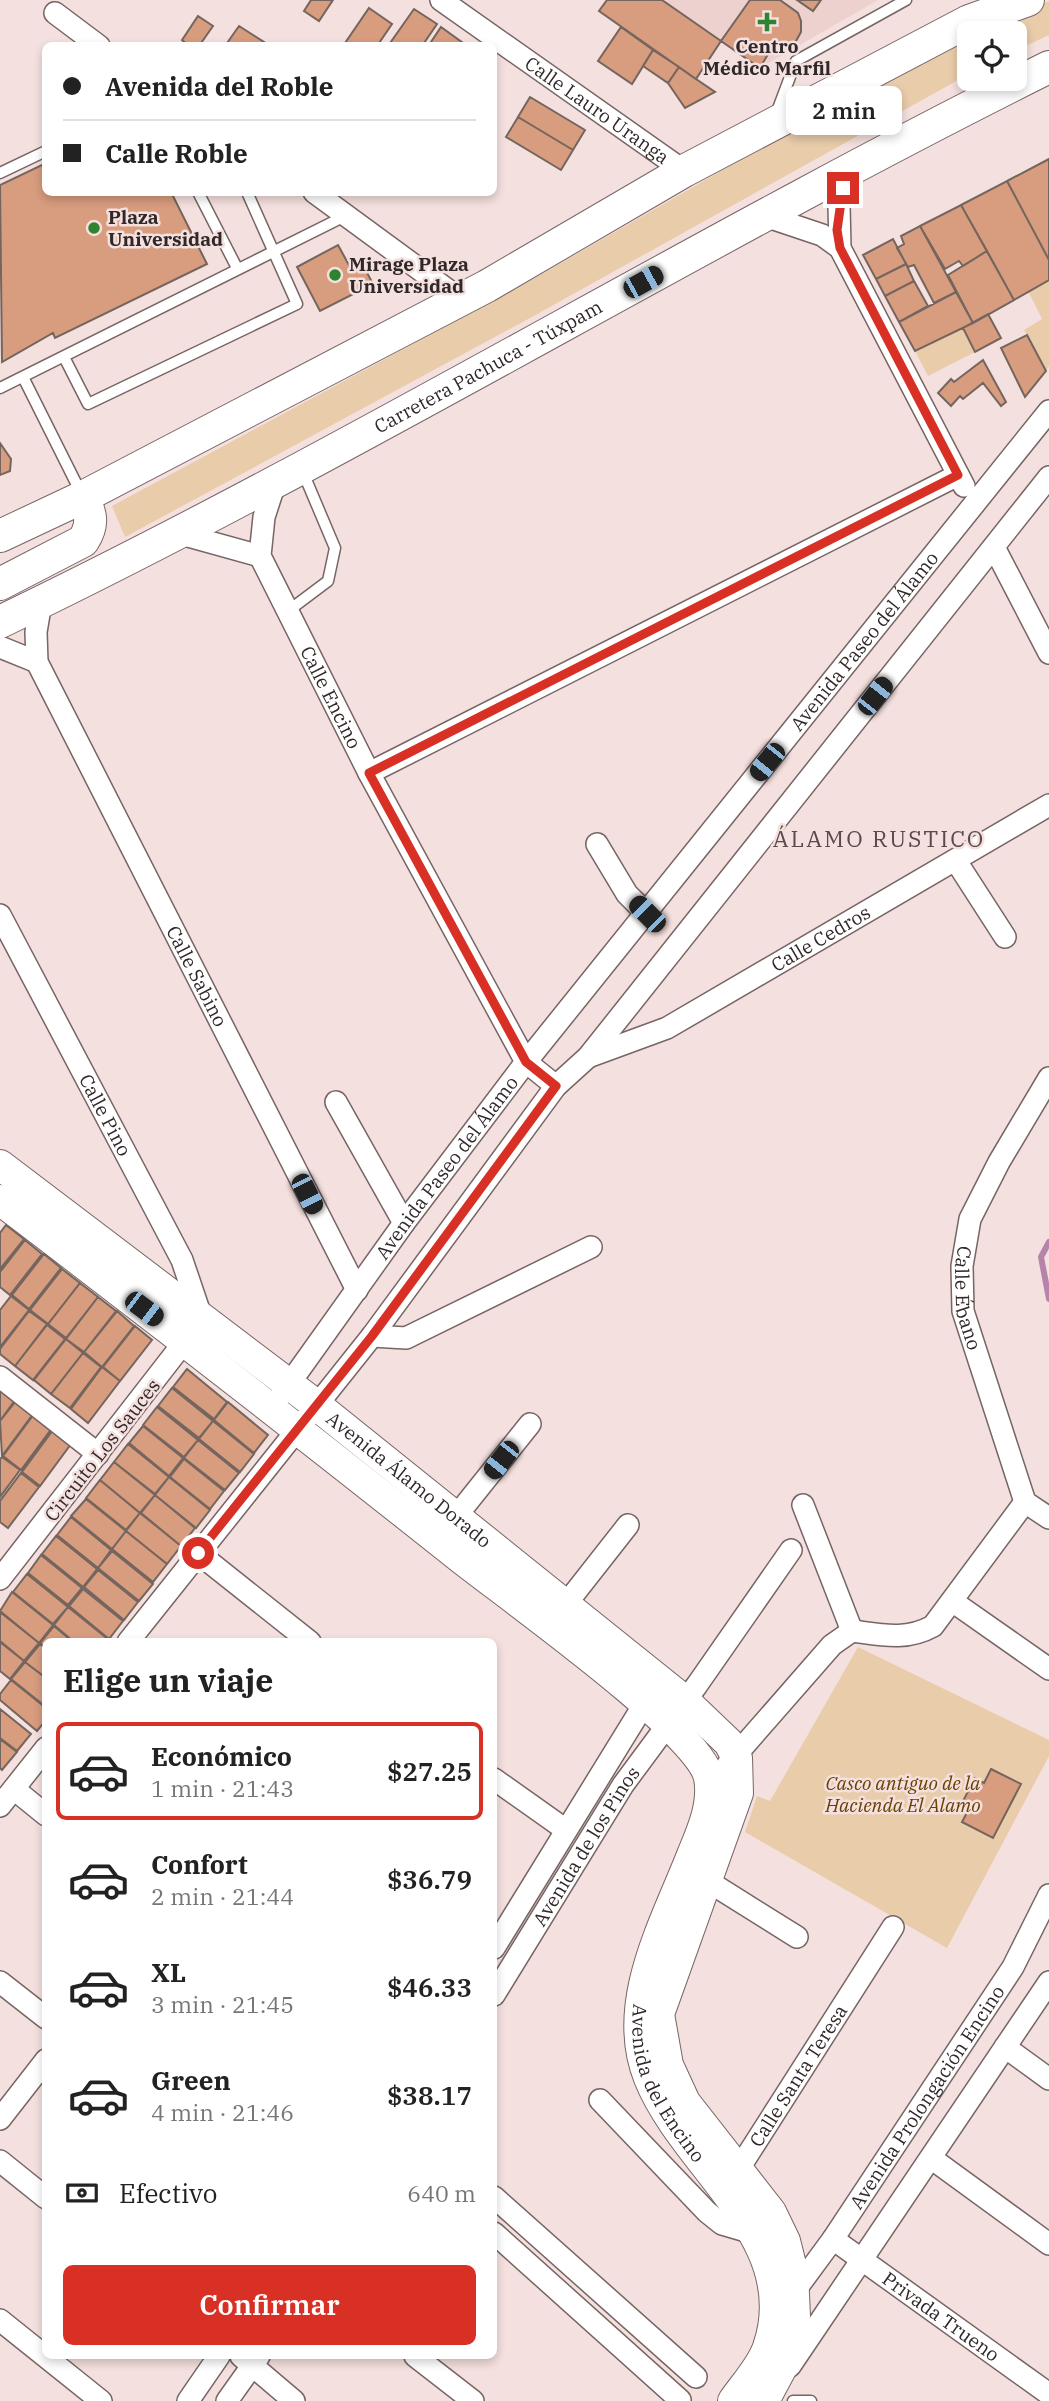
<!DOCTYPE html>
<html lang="es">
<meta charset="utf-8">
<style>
:root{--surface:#fff;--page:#f2f2f2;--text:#222;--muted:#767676;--line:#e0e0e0;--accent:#d93025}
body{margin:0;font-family:"IBM Plex Serif",serif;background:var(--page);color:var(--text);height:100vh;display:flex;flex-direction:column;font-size:26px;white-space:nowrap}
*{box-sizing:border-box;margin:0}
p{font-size:23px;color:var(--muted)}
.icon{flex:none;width:38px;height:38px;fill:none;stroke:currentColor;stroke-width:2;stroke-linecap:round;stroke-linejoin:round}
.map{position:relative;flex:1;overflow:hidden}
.details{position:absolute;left:42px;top:1638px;width:455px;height:721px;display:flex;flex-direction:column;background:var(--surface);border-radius:10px;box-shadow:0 4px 10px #0003}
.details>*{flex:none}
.top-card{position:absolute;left:42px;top:42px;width:455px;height:154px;border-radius:10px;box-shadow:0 4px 10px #0003;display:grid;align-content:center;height:154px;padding:0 21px;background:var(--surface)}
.controls{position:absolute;left:957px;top:21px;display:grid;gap:14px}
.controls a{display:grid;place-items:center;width:70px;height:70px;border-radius:10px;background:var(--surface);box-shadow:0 4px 10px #0003;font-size:35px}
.end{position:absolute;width:32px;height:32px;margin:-16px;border:9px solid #d93025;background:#fff;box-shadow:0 0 0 4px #fff}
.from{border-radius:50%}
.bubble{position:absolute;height:49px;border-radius:10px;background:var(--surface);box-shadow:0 4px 10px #0003;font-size:23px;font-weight:600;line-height:49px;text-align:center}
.car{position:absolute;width:21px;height:42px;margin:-21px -10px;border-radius:9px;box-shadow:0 0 5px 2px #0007;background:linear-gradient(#222 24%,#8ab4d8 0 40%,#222 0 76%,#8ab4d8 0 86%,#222 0)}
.top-card b{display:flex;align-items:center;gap:24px;height:66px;font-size:26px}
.top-card b+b{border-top:2px solid var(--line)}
.top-card i{width:18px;height:18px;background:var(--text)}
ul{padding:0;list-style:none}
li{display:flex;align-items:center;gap:21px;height:98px;margin:0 14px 10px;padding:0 7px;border:4px solid transparent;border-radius:10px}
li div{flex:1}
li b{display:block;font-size:26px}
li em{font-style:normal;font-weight:600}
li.current{border-color:var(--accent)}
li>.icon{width:63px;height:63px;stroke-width:1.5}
h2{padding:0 21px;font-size:32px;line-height:84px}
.pay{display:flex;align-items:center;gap:18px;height:77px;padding:0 21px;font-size:26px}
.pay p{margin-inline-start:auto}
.action{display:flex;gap:14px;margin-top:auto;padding:14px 21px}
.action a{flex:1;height:80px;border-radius:10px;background:var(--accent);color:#fff;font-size:28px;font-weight:600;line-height:80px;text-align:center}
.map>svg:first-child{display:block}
</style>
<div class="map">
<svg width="1049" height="2401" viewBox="0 0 1049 2401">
<rect width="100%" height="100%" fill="#f4e0de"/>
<path fill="#edd1ce" d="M 666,0 L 878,0 L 760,68 L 665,2 Z"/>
<path fill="#e9ccaa" d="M 1049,1 L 1049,35 L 1015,51 L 1015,33 L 977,33 Z
M 969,37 L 969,74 L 530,318 L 125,537 L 112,506 L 521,286 L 881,79 Z
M 1049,280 L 1049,366 L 1046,371 L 1024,330 L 1042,319 L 1028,291 Z
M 963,328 L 975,352 L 928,376 L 915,351 Z
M 858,1647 L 1049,1740 L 1049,1756 L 947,1948 L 745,1832 L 757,1796 L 770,1801 Z"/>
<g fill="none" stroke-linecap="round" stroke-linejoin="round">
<path stroke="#b783ab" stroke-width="6" d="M 1049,1242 L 1041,1257 L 1049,1299"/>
</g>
<path fill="#d89c7e" stroke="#74655e" stroke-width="2" d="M 311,0 L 333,0 L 319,21 L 304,11 Z
M 607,0 L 662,0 L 721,41 L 696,79 L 599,11 Z
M 750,0 L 780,0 L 798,13 L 801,21 L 801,32 L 796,41 L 790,46 L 771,49 L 760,68 L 721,41 Z
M 797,0 L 821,0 L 813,11 Z
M 369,8 L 392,24 L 377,46 L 343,46 Z
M 414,9 L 437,24 L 422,46 L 388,46 Z
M 198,16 L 213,26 L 199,46 L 189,46 L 182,40 Z
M 239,26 L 264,42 L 261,46 L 225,46 Z
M 441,27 L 463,43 L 462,46 L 437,46 L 431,42 Z
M 621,27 L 653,50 L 632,84 L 598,61 Z
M 653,50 L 679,67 L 668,83 L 643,66 Z
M 679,67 L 696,79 L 715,92 L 685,108 L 668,83 Z
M 530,97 L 585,130 L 573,150 L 518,117 Z
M 518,117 L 573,150 L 561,170 L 506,137 Z
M 1049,159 L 1049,260 L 1007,181 Z
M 46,163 L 46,192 L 171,192 L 207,264 L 55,338 L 53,333 L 2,362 L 0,185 Z
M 1007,181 L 1049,260 L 1049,280 L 1014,300 L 961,205 Z
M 961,205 L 987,251 L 963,266 L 959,261 L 945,269 L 920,226 Z
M 920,226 L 956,292 L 934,303 L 914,265 L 908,267 L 897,248 L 904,244 L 901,236 Z
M 893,239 L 906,264 L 876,279 L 863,255 Z
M 338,245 L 350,267 L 361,261 L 373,284 L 320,311 L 297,267 Z
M 987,251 L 1014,300 L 973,323 L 948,275 Z
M 906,264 L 914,281 L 885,296 L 876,279 Z
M 914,281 L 928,306 L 899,322 L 885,296 Z
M 956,292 L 973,323 L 915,351 L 899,322 Z
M 988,314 L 1001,338 L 975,352 L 963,328 Z
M 1027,335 L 1046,371 L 1025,397 L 1001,348 Z
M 983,360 L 1006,402 L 1001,406 L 983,383 L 963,399 L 960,396 L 951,406 L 938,393 L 951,379 L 954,382 Z
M 0,443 L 11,459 L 10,471 L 0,475 Z
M 6,1225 L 24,1239 L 0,1269 L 0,1233 Z
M 25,1240 L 42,1254 L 10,1295 L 0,1287 L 0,1272 Z
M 44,1254 L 61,1268 L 29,1309 L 12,1295 Z
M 62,1269 L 80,1283 L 48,1324 L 30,1310 Z
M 80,1283 L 98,1297 L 66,1338 L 48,1324 Z
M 11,1296 L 29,1310 L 0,1347 L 0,1310 Z
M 98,1297 L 116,1311 L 84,1352 L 66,1339 Z
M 29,1311 L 47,1324 L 15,1366 L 0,1354 L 0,1349 Z
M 117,1311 L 134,1326 L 102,1367 L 84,1352 Z
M 47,1325 L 65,1339 L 33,1380 L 15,1366 Z
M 135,1326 L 152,1340 L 120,1381 L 103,1367 Z
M 66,1339 L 83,1353 L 51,1394 L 34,1380 Z
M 83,1353 L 101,1367 L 70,1408 L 51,1394 Z
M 102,1367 L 120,1381 L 88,1423 L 71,1409 Z
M 187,1369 L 227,1402 L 214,1419 L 173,1387 Z
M 172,1388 L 213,1421 L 199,1438 L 158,1406 Z
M 0,1389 L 15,1400 L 0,1421 Z
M 16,1401 L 33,1414 L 2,1456 L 0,1421 Z
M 228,1402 L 268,1435 L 254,1453 L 214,1420 Z
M 157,1407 L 198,1440 L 184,1457 L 143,1425 Z
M 34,1414 L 52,1428 L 21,1470 L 3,1456 Z
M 213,1421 L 254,1454 L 240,1472 L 199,1439 Z
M 143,1426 L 183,1458 L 169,1476 L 129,1443 Z
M 53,1430 L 71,1444 L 40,1486 L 22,1472 Z
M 198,1440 L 239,1473 L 225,1490 L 184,1458 Z
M 128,1444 L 169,1477 L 155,1494 L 114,1462 Z
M 2,1457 L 20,1470 L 0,1497 L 0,1459 Z
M 184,1459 L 224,1491 L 210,1509 L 170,1477 Z
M 114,1462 L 155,1495 L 140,1513 L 100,1480 Z
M 21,1473 L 39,1487 L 8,1528 L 0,1522 L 0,1501 Z
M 169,1477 L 210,1510 L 196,1528 L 155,1495 Z
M 100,1480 L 140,1513 L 126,1530 L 86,1498 Z
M 155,1495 L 195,1528 L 181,1546 L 141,1513 Z
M 86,1499 L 126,1531 L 112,1549 L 71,1516 Z
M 140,1513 L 181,1546 L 167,1564 L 126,1531 Z
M 71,1517 L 111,1550 L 98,1568 L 57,1535 Z
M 126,1531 L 167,1564 L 153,1582 L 112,1549 Z
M 56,1536 L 97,1569 L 83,1587 L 42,1554 Z
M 112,1551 L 153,1584 L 139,1601 L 98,1568 Z
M 41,1555 L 82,1588 L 68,1605 L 28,1573 Z
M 98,1570 L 138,1602 L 124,1620 L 84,1587 Z
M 27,1574 L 68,1607 L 53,1624 L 13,1592 Z
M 83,1589 L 123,1621 L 109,1639 L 69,1606 Z
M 12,1592 L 53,1625 L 39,1643 L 0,1611 Z
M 68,1607 L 109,1640 L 108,1642 L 74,1642 L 54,1625 Z
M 0,1612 L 39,1643 L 24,1661 L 0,1641 Z
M 54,1626 L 73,1642 L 46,1642 L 46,1648 L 40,1643 Z
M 0,1642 L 24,1661 L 10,1679 L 0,1671 Z
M 40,1644 L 46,1649 L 46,1678 L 25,1662 Z
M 25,1662 L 46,1678 L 46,1707 L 11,1679 Z
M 11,1680 L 46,1708 L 46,1720 L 37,1731 L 0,1700 L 0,1694 Z
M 0,1709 L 31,1734 L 17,1751 L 0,1738 Z
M 0,1739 L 17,1752 L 2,1770 L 0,1768 Z
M 991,1769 L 1021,1784 L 993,1838 L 962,1822 L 971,1805 L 963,1801 L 975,1778 L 984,1783 Z"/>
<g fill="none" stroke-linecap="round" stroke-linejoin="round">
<g stroke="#776564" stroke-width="13">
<path id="lane" d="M 776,114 L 796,61 L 906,0
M 0,173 L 46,151
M 198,192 L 237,268
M 64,357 L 88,404 L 297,304 L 247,192
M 23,377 L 81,493
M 0,388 L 347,215
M 288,611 L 328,581 L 335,548 L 302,470
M 793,2401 L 811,2401"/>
</g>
<g stroke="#776564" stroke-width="24">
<g id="street">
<path id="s1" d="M 441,0 L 684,171"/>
<path d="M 55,13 L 99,46"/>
<path d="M 847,171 L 839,205 L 840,248 L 964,486"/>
<path d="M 314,192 L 460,299"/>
<path d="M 765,216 L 822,235 L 840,248"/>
<path id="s2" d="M 275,483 L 264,517 L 260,556 L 369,773 L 526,1062 L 556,1086"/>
<path d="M 177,533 L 260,556"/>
<path d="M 994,547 L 1049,653"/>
<path id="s3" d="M 41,602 L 36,632 L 37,662 L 357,1290"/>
<path d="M 0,647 L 37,662"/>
<path d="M 369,773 L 958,475"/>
<path d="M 597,844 L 627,894 L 647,914"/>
<path d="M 956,861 L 1005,937"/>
<path id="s4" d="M 0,915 L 182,1260 L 202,1319 L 0,1579"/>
<path id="s5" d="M 588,1057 L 667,1028 L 1049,805"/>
<path id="s6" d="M 1049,1078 L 999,1162 L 970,1219 L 962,1266 L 963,1311 L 1025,1502 L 1049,1518"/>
<path d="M 336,1102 L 404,1223"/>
<path d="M 372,1336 L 406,1338 L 591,1247"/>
<path d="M 0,1377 L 98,1454"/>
<path id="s7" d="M 282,1394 L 404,1223 L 526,1062 L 1049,411"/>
<path d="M 803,1505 L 852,1631"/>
<path d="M 454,1519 L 530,1424"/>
<path d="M 198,1553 L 310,1642"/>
<path d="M 952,1601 L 1049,1669"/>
<path d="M 566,1604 L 628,1525"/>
<path d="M 128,1642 L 372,1336 L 556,1086 L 588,1057 L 1049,477"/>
<path d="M 728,1764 L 832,1645 L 852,1631 C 882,1635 906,1641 933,1626 L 1025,1502"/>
<path d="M 494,1779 L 566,1830"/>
<path d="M 14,1789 L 46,1815"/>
<path d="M 0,1806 L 46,1748"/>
<path d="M 706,1880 L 797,1937"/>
<path d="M 494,1948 L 651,1693"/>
<path d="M 0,1982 L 46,2018"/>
<path id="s8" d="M 494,1995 L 623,1785 L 697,1685 L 791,1550"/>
<path d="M 1005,2047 L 1049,2079"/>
<path d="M 600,2100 L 707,2212 L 722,2224 L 756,2234"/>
<path d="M 0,2119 L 46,2060"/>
<path d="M 931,2158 L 1049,2244"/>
<path d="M 0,2161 L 46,2198"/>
<path id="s9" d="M 738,2170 L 893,1927"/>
<path d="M 494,2197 L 696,2377"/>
<path d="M 494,2233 L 680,2400"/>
<path id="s10" d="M 833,2239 L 1049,2394"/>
<path id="s11" d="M 794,2292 L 833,2239 L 1013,1967 L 1049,1895"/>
<path d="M 0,2320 L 101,2401"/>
<path d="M 241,2356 L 294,2401"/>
<path d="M 415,2356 L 473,2401"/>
<path d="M 790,2366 L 1049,1982"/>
<path d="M 188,2401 L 219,2356"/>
<path d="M 227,2401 L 259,2356"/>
</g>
</g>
<g stroke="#776564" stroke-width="32">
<g id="secondary">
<path id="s12" d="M 0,1165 L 315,1404 L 685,1701 L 729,1743 L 737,1758 L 738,1793 L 659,2014 L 668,2065 L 685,2102 L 771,2212 L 785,2241 L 793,2273 L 795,2316 L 787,2358 L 764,2401"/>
<path id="s13" d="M 0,1200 C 154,1317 307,1436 458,1556 C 504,1593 700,1731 709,1778 C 714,1804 702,1831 692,1855 C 665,1924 619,2004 649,2078 C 685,2168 805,2239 768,2347 C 762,2366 744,2385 733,2401"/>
</g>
</g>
<g stroke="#776564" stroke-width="34">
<g id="primary">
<path d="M 0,536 L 83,497 L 487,286 L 684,171 L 969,21 L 1028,0"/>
<path d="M 0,584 L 83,541 C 94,524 91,514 83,497"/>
<path id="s14" d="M 0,622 C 357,450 695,243 1049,67"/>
</g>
</g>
<use href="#lane" stroke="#fff" stroke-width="10"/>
<use href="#street" stroke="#fff" stroke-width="21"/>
<use href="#secondary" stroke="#fff" stroke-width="30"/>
<use href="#primary" stroke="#fff" stroke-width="32"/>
</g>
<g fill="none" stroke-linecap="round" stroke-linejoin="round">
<path stroke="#d93025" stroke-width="9" d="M 198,1553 L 372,1336 L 556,1086 L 526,1062 L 369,773 L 958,475 L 840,248 L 837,230 L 843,188"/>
</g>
<g fill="#2f822f" stroke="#f4e0de" stroke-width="2.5">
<path d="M763.5 11.5h7v7h7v7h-7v7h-7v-7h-7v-7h7z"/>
<circle cx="94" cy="228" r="7"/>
<circle cx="335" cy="275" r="7"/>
</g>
<g text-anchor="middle" stroke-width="5" stroke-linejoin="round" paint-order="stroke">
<g font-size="19" font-weight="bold" fill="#302828" stroke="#f4e0de" text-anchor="start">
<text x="767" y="53" text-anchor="middle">Centro<tspan x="767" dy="22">Médico Marfil</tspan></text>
<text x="108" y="224">Plaza<tspan x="108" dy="22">Universidad</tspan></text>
<text x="349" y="271">Mirage Plaza<tspan x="349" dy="22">Universidad</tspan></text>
</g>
<g font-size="19" fill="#302828" stroke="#f4e0de">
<text dy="7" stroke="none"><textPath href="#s1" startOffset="191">Calle Lauro Uranga</textPath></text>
<text dy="7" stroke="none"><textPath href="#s14" startOffset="551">Carretera Pachuca - Túxpam</textPath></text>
<text dy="7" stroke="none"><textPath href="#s7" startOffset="952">Avenida Paseo del Álamo</textPath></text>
<text dy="7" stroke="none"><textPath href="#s2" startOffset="233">Calle Encino</textPath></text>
<text dy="7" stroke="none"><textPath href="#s5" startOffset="262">Calle Cedros</textPath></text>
<text dy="7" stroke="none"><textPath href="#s3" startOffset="413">Calle Sabino</textPath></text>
<text dy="7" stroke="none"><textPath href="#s4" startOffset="226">Calle Pino</textPath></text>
<text dy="7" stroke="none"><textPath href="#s7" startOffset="280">Avenida Paseo del Álamo</textPath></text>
<text dy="7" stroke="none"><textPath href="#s6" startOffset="242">Calle Ébano</textPath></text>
<text transform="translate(102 1450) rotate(-52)" y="7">Circuito Los Sauces</text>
<text dy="7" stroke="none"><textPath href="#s12" startOffset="516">Avenida Álamo Dorado</textPath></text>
<text dy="7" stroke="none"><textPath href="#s8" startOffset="175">Avenida de los Pinos</textPath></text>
<text dy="7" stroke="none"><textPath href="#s9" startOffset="112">Calle Santa Teresa</textPath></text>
<text dy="7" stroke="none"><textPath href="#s13" startOffset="1242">Avenida del Encino</textPath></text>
<text dy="7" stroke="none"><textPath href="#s11" startOffset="236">Avenida Prolongación Encino</textPath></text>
<text dy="7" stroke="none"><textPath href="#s10" startOffset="133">Privada Trueno</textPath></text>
</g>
<g font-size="19" font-style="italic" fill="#694100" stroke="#f4e0de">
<text x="903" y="1790">Casco antiguo de la<tspan x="903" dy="22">Hacienda El Alamo</tspan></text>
</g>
<g font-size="23" letter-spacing="2" fill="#5b4a49" stroke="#f4e0de">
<text x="879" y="847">ÁLAMO RUSTICO</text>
</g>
</g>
</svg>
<div class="controls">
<a><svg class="icon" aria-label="locate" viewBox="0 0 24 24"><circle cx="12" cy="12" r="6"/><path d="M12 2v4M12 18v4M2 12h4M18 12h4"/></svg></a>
</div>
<i class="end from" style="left:198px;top:1553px"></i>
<i class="end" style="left:843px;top:188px"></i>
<div class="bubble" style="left:786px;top:86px;width:116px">2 min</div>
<i class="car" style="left:643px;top:282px;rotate:61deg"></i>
<i class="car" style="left:875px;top:696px;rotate:38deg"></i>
<i class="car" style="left:767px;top:762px;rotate:219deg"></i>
<i class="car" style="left:647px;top:914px;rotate:315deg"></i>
<i class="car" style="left:307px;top:1194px;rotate:153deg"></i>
<i class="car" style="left:144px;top:1309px;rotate:127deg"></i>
<i class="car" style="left:501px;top:1460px;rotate:218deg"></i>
<div class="top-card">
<b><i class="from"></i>Avenida del Roble</b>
<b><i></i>Calle Roble</b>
</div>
<section class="details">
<h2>Elige un viaje</h2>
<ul>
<li class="current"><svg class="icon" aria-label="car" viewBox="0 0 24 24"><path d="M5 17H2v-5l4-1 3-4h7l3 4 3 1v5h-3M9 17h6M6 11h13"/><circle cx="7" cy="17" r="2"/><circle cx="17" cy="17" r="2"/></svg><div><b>Económico</b><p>1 min · 21:43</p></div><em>$27.25</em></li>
<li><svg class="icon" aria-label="car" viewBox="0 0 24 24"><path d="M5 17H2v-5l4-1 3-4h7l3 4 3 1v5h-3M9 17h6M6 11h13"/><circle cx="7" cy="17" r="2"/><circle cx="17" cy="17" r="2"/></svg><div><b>Confort</b><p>2 min · 21:44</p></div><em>$36.79</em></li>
<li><svg class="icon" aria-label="car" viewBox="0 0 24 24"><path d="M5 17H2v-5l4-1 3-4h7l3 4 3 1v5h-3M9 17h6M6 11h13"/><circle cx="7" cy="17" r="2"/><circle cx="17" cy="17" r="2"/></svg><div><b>XL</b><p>3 min · 21:45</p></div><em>$46.33</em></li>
<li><svg class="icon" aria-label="car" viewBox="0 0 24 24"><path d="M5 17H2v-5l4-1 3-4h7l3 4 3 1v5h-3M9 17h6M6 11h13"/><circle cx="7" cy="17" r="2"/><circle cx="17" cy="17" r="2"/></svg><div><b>Green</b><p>4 min · 21:46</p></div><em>$38.17</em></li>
</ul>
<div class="pay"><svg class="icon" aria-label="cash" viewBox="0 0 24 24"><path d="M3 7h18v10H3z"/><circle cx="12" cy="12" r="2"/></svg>Efectivo<p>640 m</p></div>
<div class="action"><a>Confirmar</a></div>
</section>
</div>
